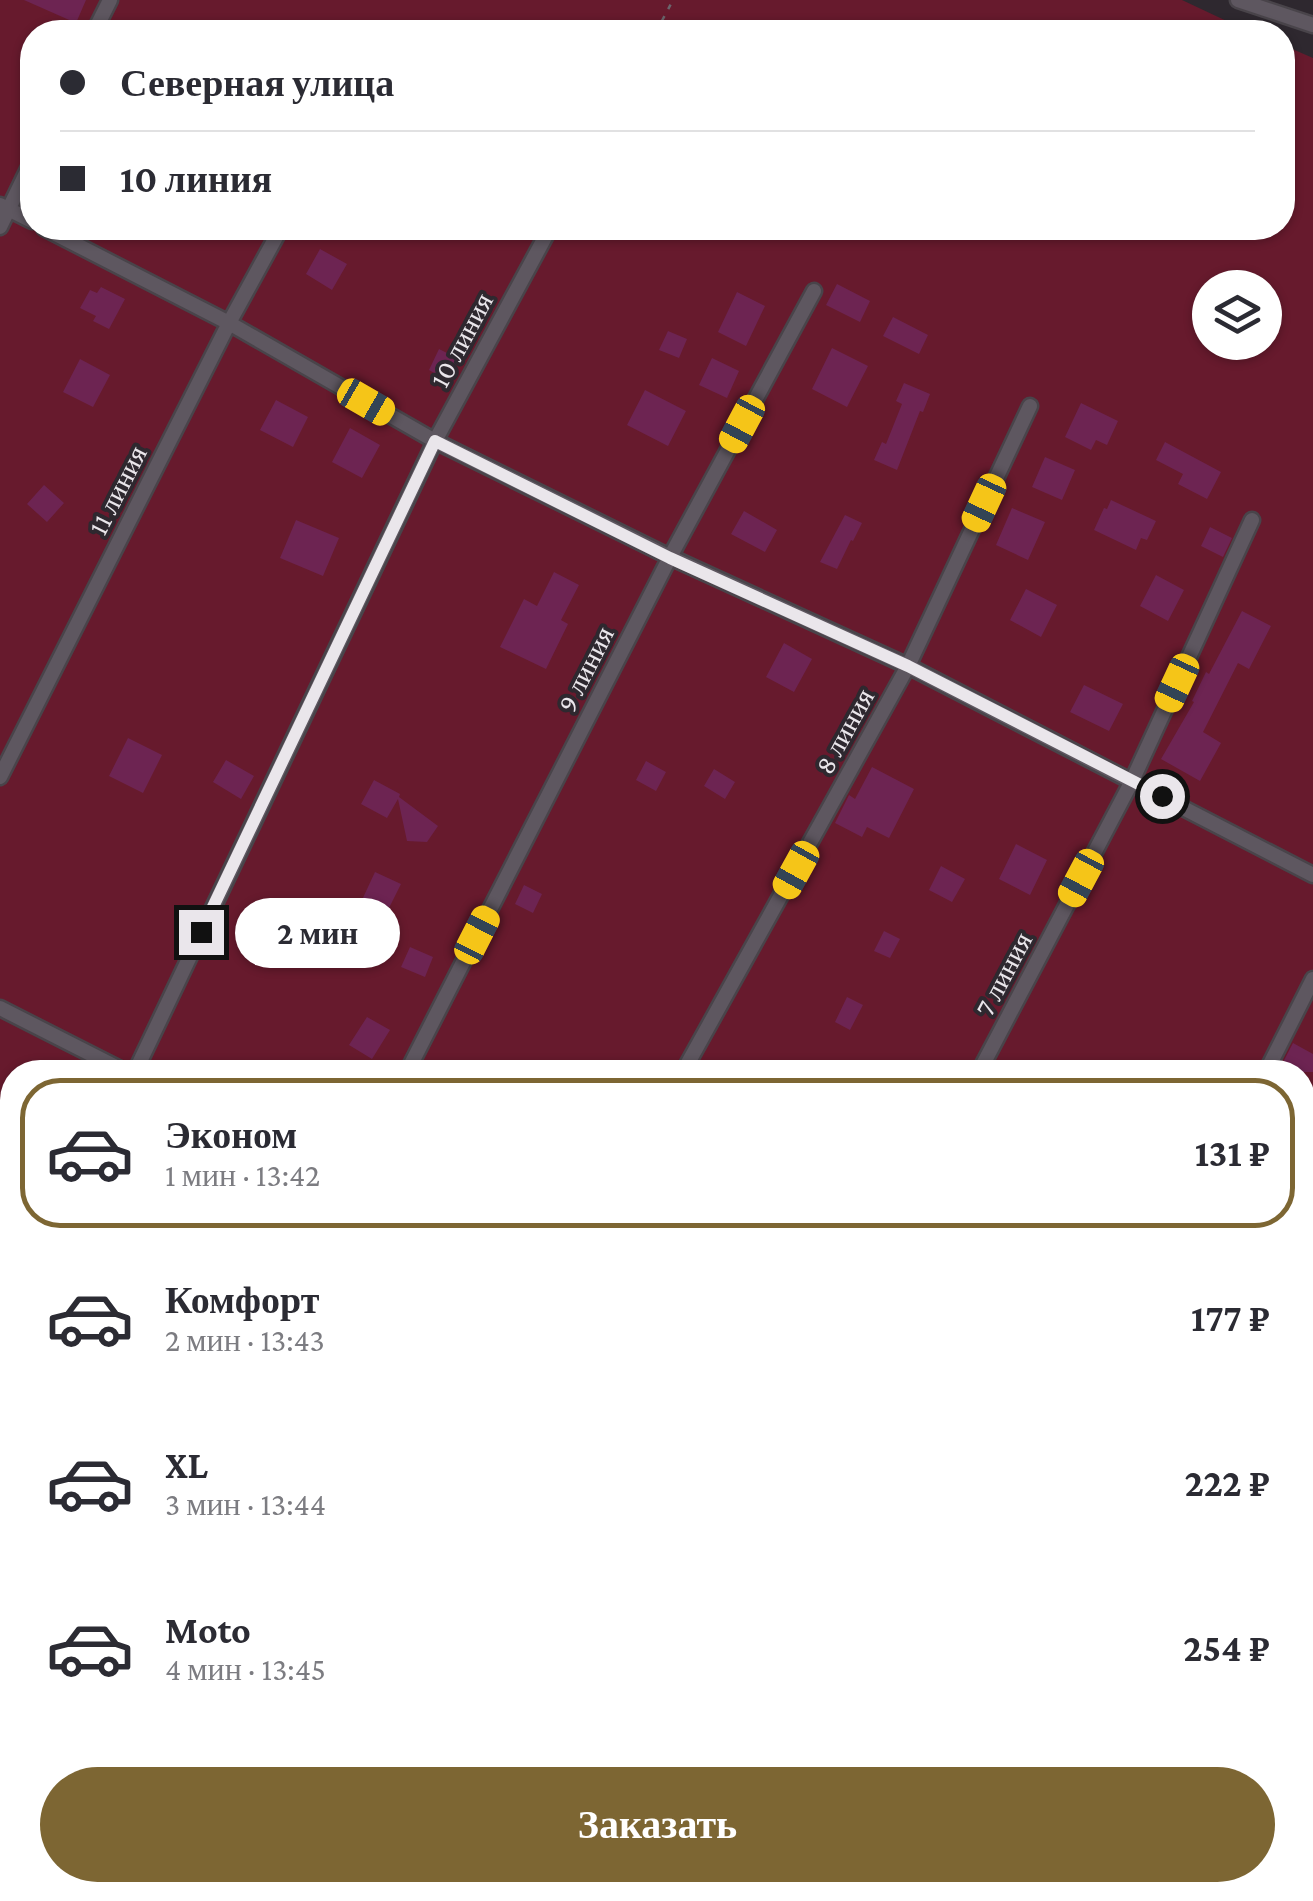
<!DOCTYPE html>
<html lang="ru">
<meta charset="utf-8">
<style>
:root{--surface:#fff;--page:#f2f2f3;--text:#2b2b33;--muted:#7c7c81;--line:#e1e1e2;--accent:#7d6633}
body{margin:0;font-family:"Crimson Pro",serif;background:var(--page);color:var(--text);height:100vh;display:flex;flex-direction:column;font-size:38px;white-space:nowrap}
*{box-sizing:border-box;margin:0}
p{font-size:32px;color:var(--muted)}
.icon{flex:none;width:55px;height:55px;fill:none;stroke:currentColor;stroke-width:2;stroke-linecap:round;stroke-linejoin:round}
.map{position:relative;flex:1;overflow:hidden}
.panel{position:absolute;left:0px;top:1060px;width:1315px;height:842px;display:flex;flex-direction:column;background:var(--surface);border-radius:40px 40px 0 0;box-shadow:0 2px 8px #0004}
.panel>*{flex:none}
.hud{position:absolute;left:20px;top:20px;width:1275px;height:220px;border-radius:40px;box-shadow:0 2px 8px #0004;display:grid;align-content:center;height:220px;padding:0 40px;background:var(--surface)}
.controls{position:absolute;left:1192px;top:270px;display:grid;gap:20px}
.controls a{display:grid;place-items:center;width:90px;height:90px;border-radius:50%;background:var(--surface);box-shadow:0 2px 8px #0004;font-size:50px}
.end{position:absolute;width:45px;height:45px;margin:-22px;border:12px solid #eae6eb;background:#111;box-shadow:0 0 0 5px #111}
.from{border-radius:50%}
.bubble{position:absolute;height:70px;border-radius:35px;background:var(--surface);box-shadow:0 2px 8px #0004;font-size:32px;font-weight:700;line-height:70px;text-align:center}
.car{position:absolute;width:30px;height:60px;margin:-30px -15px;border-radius:12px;box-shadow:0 0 8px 2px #0007;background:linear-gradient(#f5c518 24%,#345 0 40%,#f5c518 0 76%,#345 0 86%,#f5c518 0)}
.hud b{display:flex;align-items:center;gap:35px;height:95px;font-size:38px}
.hud b+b{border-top:2px solid var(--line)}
.hud i{width:25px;height:25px;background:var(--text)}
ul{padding:18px 0 0;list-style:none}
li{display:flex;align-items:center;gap:30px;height:150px;margin:0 20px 15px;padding:0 20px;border:5px solid transparent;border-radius:40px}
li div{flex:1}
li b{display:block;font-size:38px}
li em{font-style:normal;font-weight:700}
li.active{border-color:var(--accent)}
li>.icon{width:90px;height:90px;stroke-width:1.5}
.primary-button{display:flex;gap:20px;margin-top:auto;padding:20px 40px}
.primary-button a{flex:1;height:115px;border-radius:60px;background:var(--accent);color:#fff;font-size:40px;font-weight:700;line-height:115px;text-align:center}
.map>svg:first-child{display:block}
</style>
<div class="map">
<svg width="1313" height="1901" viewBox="0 0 1313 1901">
<rect width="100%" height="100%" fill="#2e282f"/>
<path fill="#671a2d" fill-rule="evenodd" d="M 0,0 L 1182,0 L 1250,32 L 32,32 L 32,228 L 1282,228 L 1283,45 L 1313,58 L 1313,1901 L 0,1901 ZM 1210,288 L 1265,288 L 1265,342 L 1210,342 ZM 12,1072 L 1302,1072 L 1302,1890 L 12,1890 Z"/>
<path fill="#6d2452" d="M 24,0 L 86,0 L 76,23 Z
M 320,249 L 347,264 L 332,290 L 306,274 Z
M 837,284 L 870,301 L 860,322 L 826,305 Z
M 101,287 L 125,299 L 109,329 L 93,321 L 96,316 L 80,308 L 90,290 L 97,293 Z
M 737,292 L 765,306 L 746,346 L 718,332 Z
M 893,317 L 928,335 L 919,354 L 883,336 Z
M 668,331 L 687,339 L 679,358 L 659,350 Z
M 832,348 L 868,366 L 847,407 L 812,389 Z
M 439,349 L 459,359 L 448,381 L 429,370 Z
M 712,358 L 739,371 L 727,398 L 699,385 Z
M 80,359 L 110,375 L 93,407 L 63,392 Z
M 904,383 L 930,394 L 923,412 L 920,411 L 897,470 L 874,460 L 882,442 L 886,444 L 902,404 L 896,401 Z
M 645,390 L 686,411 L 668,446 L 627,425 Z
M 276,400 L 308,417 L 293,447 L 260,430 Z
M 1081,403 L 1118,421 L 1107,445 L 1096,440 L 1091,450 L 1065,437 Z
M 350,428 L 380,445 L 362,478 L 332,462 Z
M 1165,442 L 1221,472 L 1207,499 L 1178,484 L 1183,474 L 1156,460 Z
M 1045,457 L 1075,470 L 1062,500 L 1032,487 Z
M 44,485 L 64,503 L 47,522 L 27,504 Z
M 1111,500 L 1156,521 L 1147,540 L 1141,538 L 1136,550 L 1094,530 L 1104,508 L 1107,509 Z
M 1012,508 L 1045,522 L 1028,560 L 996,545 Z
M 744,511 L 777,530 L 765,552 L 731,534 Z
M 845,515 L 862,523 L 853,541 L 851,540 L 837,569 L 820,562 Z
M 296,520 L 339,538 L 323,576 L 280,558 Z
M 1210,527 L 1232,538 L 1223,557 L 1201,546 Z
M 554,572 L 579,585 L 561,620 L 568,624 L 546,669 L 500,647 L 524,599 L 537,606 Z
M 1156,575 L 1184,590 L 1168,621 L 1140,606 Z
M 1026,589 L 1057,605 L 1041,637 L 1010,620 Z
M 1242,611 L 1271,626 L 1249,669 L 1238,663 L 1203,732 L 1221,743 L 1200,781 L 1161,759 L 1194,702 L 1192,701 L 1206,672 L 1209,674 Z
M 784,643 L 812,659 L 794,692 L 766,677 Z
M 1084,685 L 1123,704 L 1109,731 L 1070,712 Z
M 128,738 L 162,755 L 143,793 L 109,776 Z
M 226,760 L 254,776 L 241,799 L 213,782 Z
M 646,761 L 666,772 L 656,791 L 636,780 Z
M 872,767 L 914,789 L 889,838 L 867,827 L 862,837 L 835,823 L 849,795 L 855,799 Z
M 714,769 L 735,782 L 725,799 L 704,786 Z
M 374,780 L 400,794 L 399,797 L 438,826 L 427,842 L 407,841 L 398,799 L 387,818 L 361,804 Z
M 1016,844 L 1047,860 L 1030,895 L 999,879 Z
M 941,866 L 965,879 L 952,902 L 929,890 Z
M 375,872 L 401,884 L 386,914 L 361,902 Z
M 524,885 L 542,894 L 533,913 L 515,904 Z
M 884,931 L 900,939 L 890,958 L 874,951 Z
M 410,947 L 433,957 L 425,977 L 401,967 Z
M 847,997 L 863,1005 L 850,1030 L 835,1022 Z
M 367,1017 L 390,1030 L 372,1059 L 349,1045 Z
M 1293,1043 L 1313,1054 L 1313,1072 L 1289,1072 L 1280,1068 Z"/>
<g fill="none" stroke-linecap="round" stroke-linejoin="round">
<g stroke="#49444a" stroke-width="19">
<path id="minor" d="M 1238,0 L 1313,25
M 94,32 L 110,0
M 0,205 L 32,221
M 0,227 L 32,161
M 44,228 L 229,323 L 435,441 L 670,557 L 908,666 L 1313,875
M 0,777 L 229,323 L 281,228
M 0,1008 L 126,1072
M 135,1072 L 435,441 L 550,228
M 407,1072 L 670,557 L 814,291
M 683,1072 L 908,666 L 1030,406
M 979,1072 L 1132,781 L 1252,520
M 1266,1072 L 1313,979
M 0,1335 L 12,1311
M 1302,1543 L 1313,1523
M 1302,1683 L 1313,1689
M 0,1851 L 12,1825
M 137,1890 L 158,1901
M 265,1901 L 270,1890
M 542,1901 L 548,1890
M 839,1901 L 845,1890
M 1117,1901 L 1122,1890"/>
</g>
<path stroke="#6b656c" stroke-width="2.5" stroke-dasharray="5 8" stroke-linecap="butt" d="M 656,32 L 673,0"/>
<use href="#minor" stroke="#5e5760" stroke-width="14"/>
</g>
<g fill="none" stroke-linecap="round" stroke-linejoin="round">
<path stroke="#eae6eb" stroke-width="12" d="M 201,932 L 435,441 L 670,558 L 908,666 L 1162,796"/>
</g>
<g text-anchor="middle" stroke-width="8" stroke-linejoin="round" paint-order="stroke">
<g font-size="28" fill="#eae6eb" stroke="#2e282f">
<text transform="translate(461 340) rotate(-62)" y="10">10 линия</text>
<text transform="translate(117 490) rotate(-63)" y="10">11 линия</text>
<text transform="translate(585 669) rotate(-63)" y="10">9 линия</text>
<text transform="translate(844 731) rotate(-61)" y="10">8 линия</text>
<text transform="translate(1003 974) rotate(-62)" y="10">7 линия</text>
</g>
</g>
</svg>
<div class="controls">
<a><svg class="icon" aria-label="layers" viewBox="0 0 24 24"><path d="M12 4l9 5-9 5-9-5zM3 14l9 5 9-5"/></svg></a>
</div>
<i class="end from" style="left:1162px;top:796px"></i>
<i class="end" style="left:201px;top:932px"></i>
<div class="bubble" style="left:235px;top:898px;width:165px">2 мин</div>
<i class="car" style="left:366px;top:402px;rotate:120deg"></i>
<i class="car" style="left:742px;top:424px;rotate:208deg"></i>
<i class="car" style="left:984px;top:503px;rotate:205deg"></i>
<i class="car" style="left:1177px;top:683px;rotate:205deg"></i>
<i class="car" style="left:796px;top:870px;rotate:209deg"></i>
<i class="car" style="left:1081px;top:878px;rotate:208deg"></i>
<i class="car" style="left:477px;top:935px;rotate:27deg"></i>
<div class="hud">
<b><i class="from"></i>Северная улица</b>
<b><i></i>10 линия</b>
</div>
<section class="panel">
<ul>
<li class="active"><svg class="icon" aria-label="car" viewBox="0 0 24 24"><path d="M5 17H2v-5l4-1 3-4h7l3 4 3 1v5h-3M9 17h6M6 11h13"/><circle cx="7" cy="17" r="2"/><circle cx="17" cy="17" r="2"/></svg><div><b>Эконом</b><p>1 мин · 13:42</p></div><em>131 ₽</em></li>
<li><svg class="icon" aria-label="car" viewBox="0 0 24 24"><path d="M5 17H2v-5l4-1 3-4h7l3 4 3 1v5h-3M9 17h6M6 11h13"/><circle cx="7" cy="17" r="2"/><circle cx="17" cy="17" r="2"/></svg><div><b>Комфорт</b><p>2 мин · 13:43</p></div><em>177 ₽</em></li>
<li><svg class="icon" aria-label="car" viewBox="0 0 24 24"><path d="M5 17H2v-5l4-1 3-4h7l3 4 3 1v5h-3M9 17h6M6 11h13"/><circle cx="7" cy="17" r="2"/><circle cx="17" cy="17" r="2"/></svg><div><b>XL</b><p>3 мин · 13:44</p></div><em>222 ₽</em></li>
<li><svg class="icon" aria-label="car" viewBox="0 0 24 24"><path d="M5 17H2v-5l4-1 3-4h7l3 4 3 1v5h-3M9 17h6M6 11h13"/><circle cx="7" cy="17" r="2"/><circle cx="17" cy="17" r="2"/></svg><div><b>Moto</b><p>4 мин · 13:45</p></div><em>254 ₽</em></li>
</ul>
<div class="primary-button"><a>Заказать</a></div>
</section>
</div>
